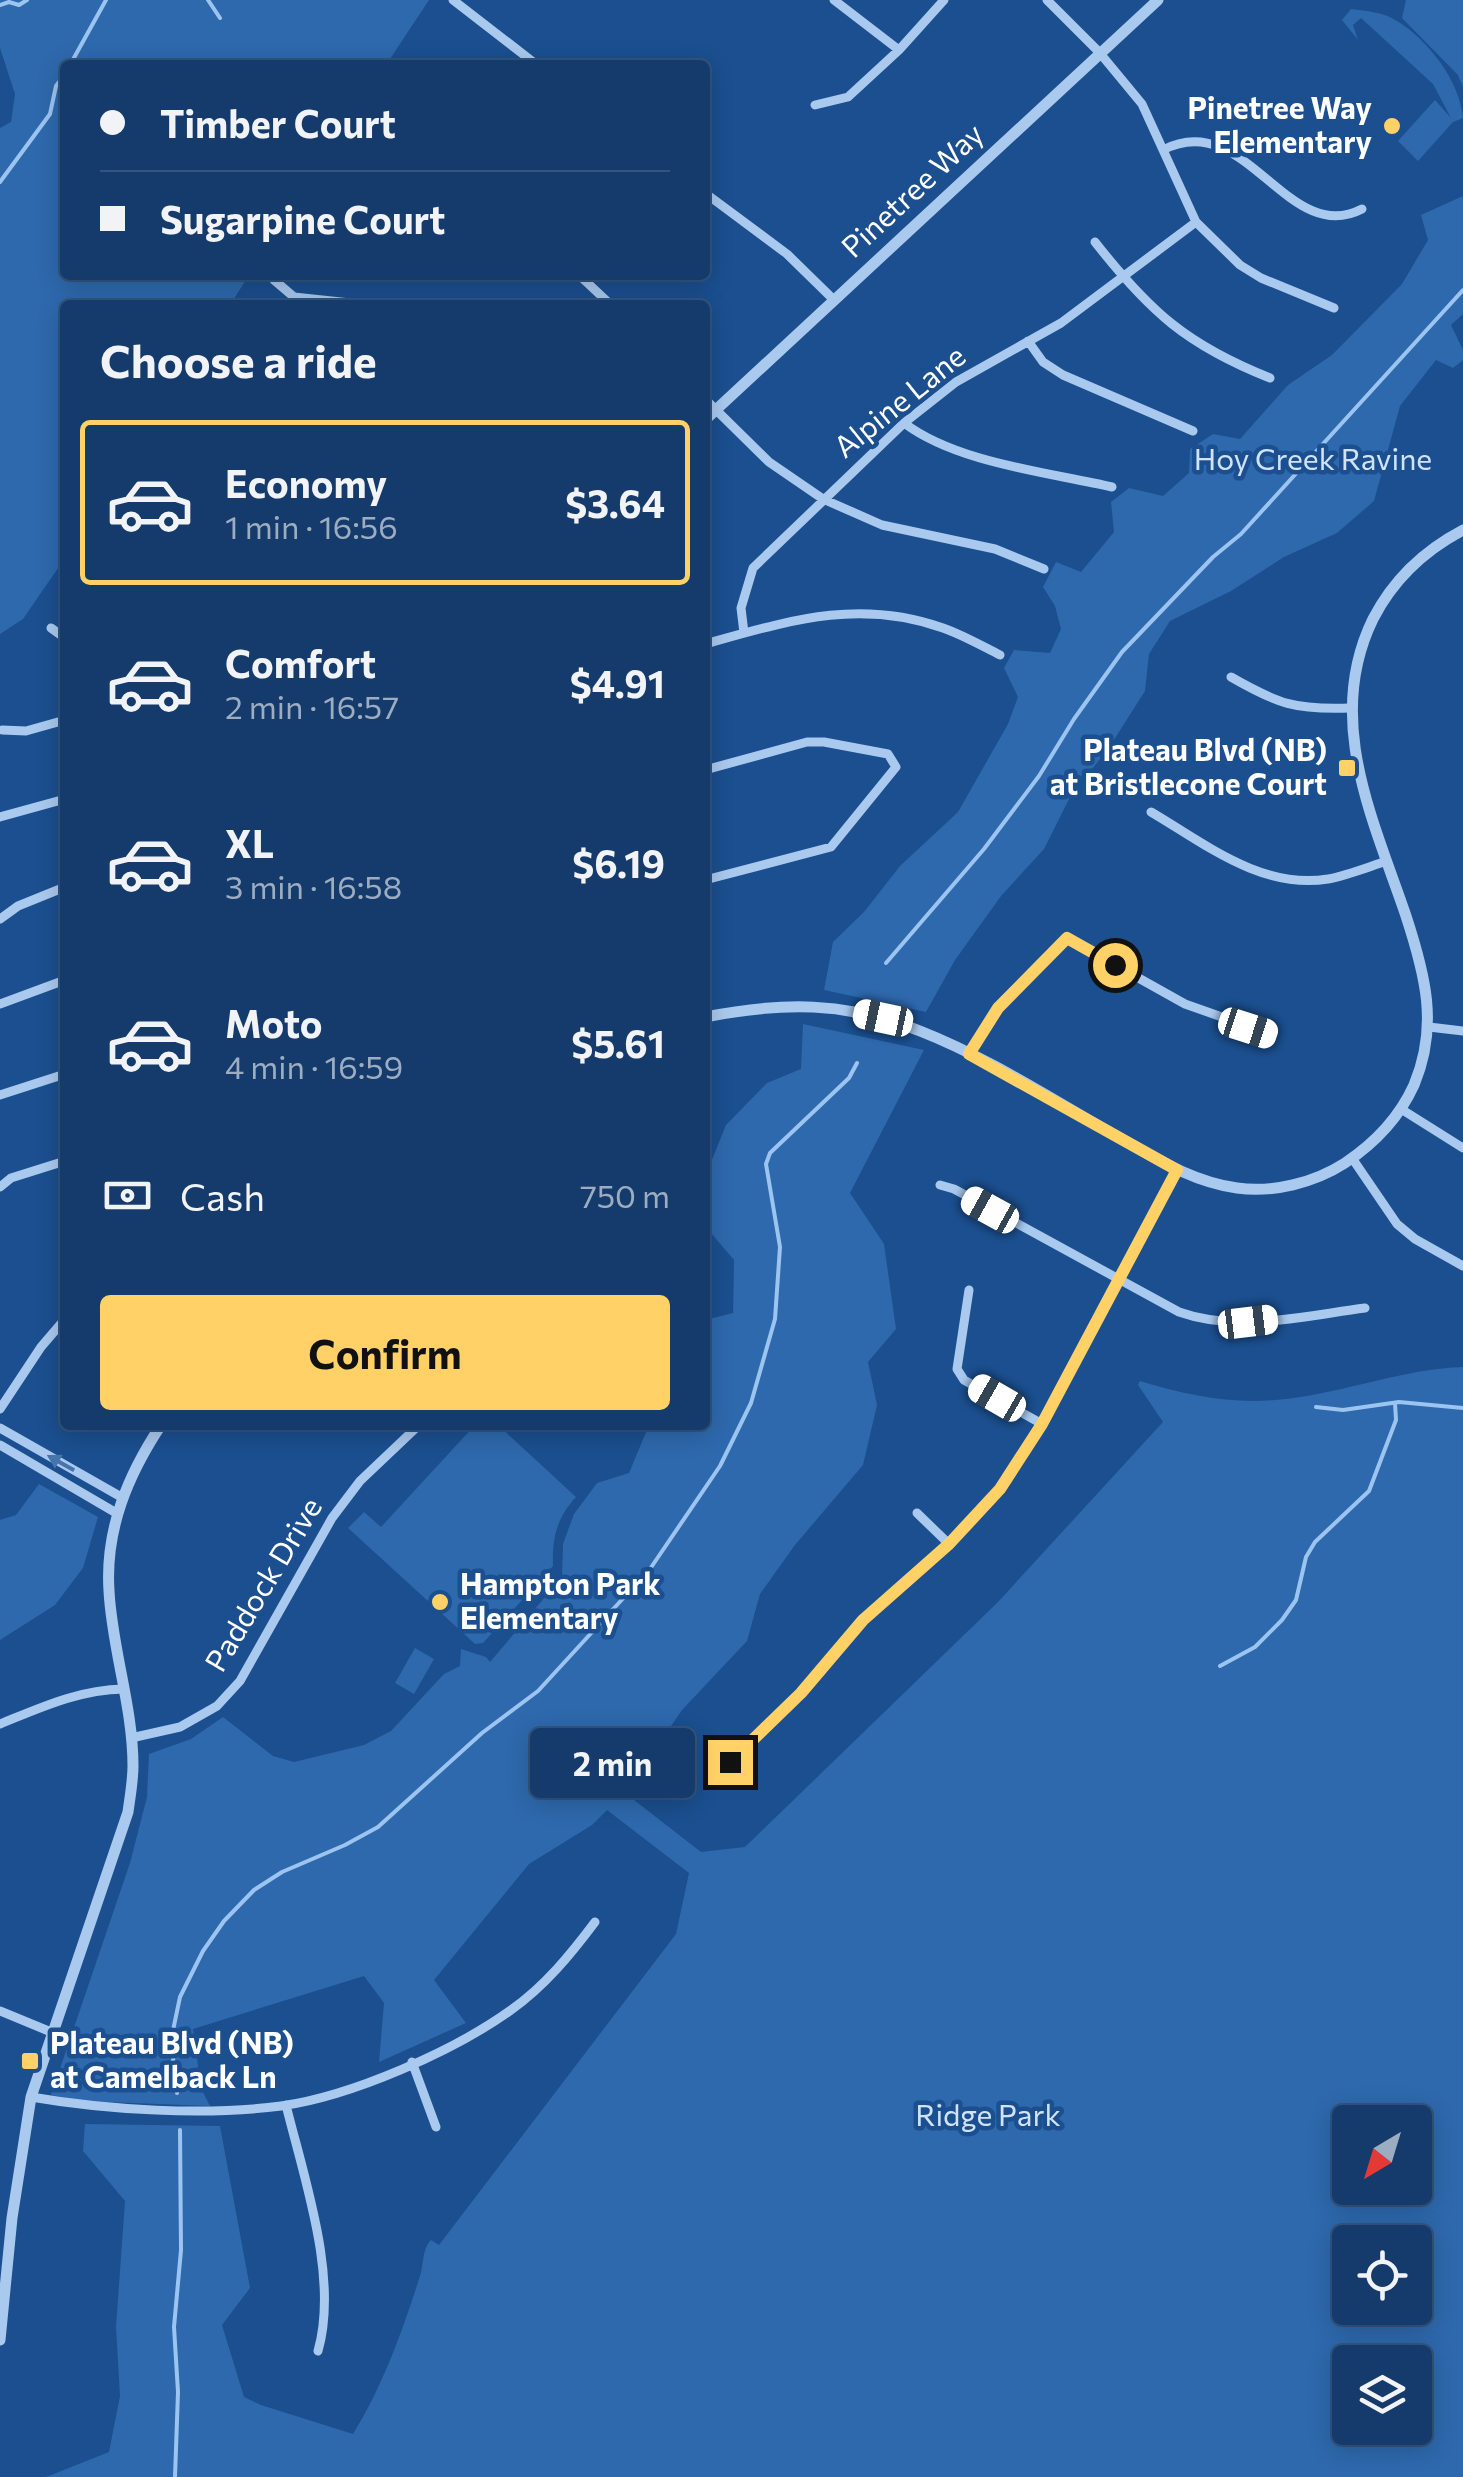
<!DOCTYPE html>
<meta charset="utf-8">
<style>
:root{--surface:#143b6b;--page:#1d4271;--text:#f1f3f6;--muted:#9dadc1;--line:#33557e;--accent:#ffd166}
body{margin:0;font-family:Commissioner,sans-serif;background:var(--page);color:var(--text);height:100vh;display:flex;flex-direction:column;font-size:38px;white-space:nowrap}
*{box-sizing:border-box;margin:0}
p{font-size:32px;color:var(--muted)}
.icon{flex:none;width:55px;height:55px;fill:none;stroke:currentColor;stroke-width:2;stroke-linecap:round;stroke-linejoin:round}
.map{position:relative;flex:1;overflow:hidden}
.panel{position:absolute;left:60px;top:300px;width:650px;height:1130px;display:flex;flex-direction:column;background:var(--surface);border-radius:10px;box-shadow:0 5px 25px #0003,0 0 0 2px var(--line)}
.panel>*{flex:none}
.top-card{position:absolute;left:60px;top:60px;width:650px;height:220px;border-radius:10px;box-shadow:0 5px 25px #0003,0 0 0 2px var(--line);display:grid;align-content:center;height:220px;padding:0 40px;background:var(--surface)}
.needle{width:65px;rotate:218deg}
.tools{position:absolute;left:1332px;top:2105px;display:grid;gap:20px}
.tools a{display:grid;place-items:center;width:100px;height:100px;border-radius:10px;background:var(--surface);box-shadow:0 5px 25px #0003,0 0 0 2px var(--line);font-size:50px}
.end{position:absolute;width:45px;height:45px;margin:-22px;border:12px solid #ffd166;background:#111;box-shadow:0 0 0 5px #111}
.from{border-radius:50%}
.bubble{position:absolute;height:70px;border-radius:10px;background:var(--surface);box-shadow:0 5px 25px #0003,0 0 0 2px var(--line);font-size:32px;font-weight:700;line-height:70px;text-align:center}
.car{position:absolute;width:30px;height:60px;margin:-30px -15px;border-radius:12px;box-shadow:0 0 8px 2px #0007;background:linear-gradient(#fff 24%,#345 0 40%,#fff 0 76%,#345 0 86%,#fff 0)}
.top-card b{display:flex;align-items:center;gap:35px;height:95px;font-size:38px}
.top-card b+b{border-top:2px solid var(--line)}
.top-card i{width:25px;height:25px;background:var(--text)}
ul{padding:0;list-style:none}
li{display:flex;align-items:center;gap:30px;height:165px;margin:0 20px 15px;padding:0 20px;border:5px solid transparent;border-radius:10px}
li div{flex:1}
li b{display:block;font-size:38px}
li em{font-style:normal;font-weight:700}
li.on{border-color:var(--accent)}
li>.icon{width:90px;height:90px;stroke-width:1.5}
h2{padding:0 40px;font-size:45px;line-height:120px}
.pay{display:flex;align-items:center;gap:25px;height:110px;padding:0 40px;font-size:38px}
.pay p{margin-inline-start:auto}
.action{display:flex;gap:20px;margin-top:auto;padding:20px 40px}
.action a{flex:1;height:115px;border-radius:10px;background:var(--accent);color:#111;font-size:40px;font-weight:700;line-height:115px;text-align:center}
.map>svg:first-child{display:block}
</style>
<div class="map">
<svg width="1463" height="2477" viewBox="0 0 1463 2477">
<rect width="100%" height="100%" fill="#1b4f8f"/>
<path fill="#2e69ad" fill-rule="evenodd" d="M 0,0 L 429,0 L 386,65 L 65,65 L 65,275 L 249,275 L 230,305 L 65,305 L 65,558 L 23,619 L 0,634 L 0,128 L 11,122 L 15,94 L 0,48 Z
M 1406,0 L 1463,0 L 1463,88 L 1458,75 L 1402,18 Z
M 1351,9 C 1367,11 1383,12 1397,21 C 1428,40 1460,81 1463,118 L 1453,122 L 1418,161 L 1398,141 L 1435,100 L 1451,118 L 1433,84 L 1361,18 L 1353,25 L 1358,40 L 1342,20 Z
M 1463,196 L 1463,314 L 1451,325 L 1463,350 L 1463,360 L 1453,368 L 1436,360 L 1400,406 L 1374,501 L 1337,533 L 1284,557 L 1231,591 L 1170,621 L 1149,654 L 1145,691 L 1110,746 L 1069,799 L 1044,849 L 1001,896 L 955,960 L 926,1012 L 824,990 L 833,942 L 864,912 L 900,866 L 958,812 L 1008,724 L 1018,697 L 1004,668 L 1014,650 L 1050,653 L 1061,629 L 1055,606 L 1043,587 L 1056,562 L 1081,572 L 1114,532 L 1111,502 L 1129,488 L 1163,496 L 1189,473 L 1190,449 L 1213,434 L 1240,439 L 1288,385 L 1332,355 L 1402,284 L 1428,240 L 1421,215 Z
M 803,1024 L 924,1050 L 850,1193 L 884,1244 L 896,1329 L 868,1362 L 877,1405 L 863,1465 L 795,1545 L 760,1594 L 747,1641 L 682,1710 L 625,1793 L 701,1852 L 745,1847 L 998,1602 L 1163,1422 L 1138,1385 L 1140,1381 C 1188,1396 1236,1405 1286,1399 C 1346,1392 1403,1369 1463,1367 L 1463,2477 L 46,2477 L 109,2452 L 120,2396 L 116,2327 L 125,2201 L 83,2151 L 85,2124 L 220,2126 L 250,2288 L 222,2325 L 244,2397 L 261,2405 L 353,2434 C 383,2386 403,2329 420,2276 C 424,2263 422,2249 431,2240 L 439,2245 L 676,1934 L 689,1873 L 607,1810 L 592,1825 L 529,1864 L 434,1980 L 466,2023 L 379,2062 L 384,2003 L 364,1976 L 193,2029 L 201,2088 L 210,2106 L 81,2101 L 51,2095 L 130,1863 L 147,1797 L 149,1754 L 191,1739 L 223,1717 L 273,1756 L 294,1762 L 364,1745 L 391,1731 L 444,1674 L 460,1666 L 461,1649 L 486,1657 L 490,1662 L 562,1577 L 563,1544 L 574,1514 L 597,1483 L 629,1473 L 649,1425 L 705,1425 L 705,1320 L 733,1313 L 734,1260 L 705,1226 L 705,1177 L 726,1125 L 767,1083 L 801,1069 ZM 1350,2122 L 1415,2122 L 1415,2188 L 1350,2188 ZM 1350,2242 L 1415,2242 L 1415,2308 L 1350,2308 ZM 1350,2362 L 1415,2362 L 1415,2428 L 1350,2428 Z
M 475,1425 L 498,1425 L 576,1497 C 557,1518 552,1537 553,1566 L 483,1643 L 475,1644 L 348,1528 L 364,1512 L 381,1527 Z
M 39,1484 L 98,1517 L 83,1568 L 55,1605 L 0,1640 L 0,1520 L 16,1515 Z
M 415,1648 L 434,1659 L 414,1694 L 395,1683 Z"/>
<g fill="none" stroke-linecap="round" stroke-linejoin="round">
<path stroke="#9cc4f0" stroke-width="4" d="M 208,0 L 220,18
M 0,5 L 9,2 L 19,5 L 27,0
M 70,65 L 106,0
M 0,182 L 50,114 L 56,86 L 65,74
M 886,963 L 984,849 L 1039,776 L 1074,719 L 1122,652 L 1213,557 L 1241,534 L 1463,290
M 1316,1407 L 1343,1410 L 1399,1402 L 1463,1408
M 1220,1666 L 1255,1647 L 1282,1620 L 1296,1600 L 1306,1557 L 1315,1542 L 1369,1491 L 1396,1420 L 1395,1403
M 177,2093 L 171,2040 L 180,1997 L 203,1951 L 224,1921 L 254,1890 L 282,1872 L 345,1845 L 378,1827 L 482,1733 L 538,1691 L 650,1569 L 720,1466 L 751,1403 L 775,1319 L 780,1247 L 766,1164 L 770,1153 L 849,1078 L 857,1063
M 175,2477 L 178,2392 L 174,2327 L 181,2250 L 180,2130"/>
<path stroke="#a9c9ee" stroke-width="9" d="M 453,0 L 537,65
M 834,0 L 899,50
M 1047,0 L 1099,52 L 1142,104 L 1196,222 L 1240,265 L 1261,278 L 1334,308
M 815,105 L 848,97 L 899,50 L 944,0
M 1163,150 C 1246,107 1287,248 1362,209
M 705,193 L 787,254 L 834,300
M 1095,242 C 1150,312 1187,345 1270,378
M 579,275 L 611,305
M 274,280 L 294,297 L 369,305
M 1028,341 L 1043,362 L 1063,375 L 1193,431
M 705,399 L 769,462 L 823,499 L 882,525 L 995,549 L 1044,569
M 904,423 C 957,463 1047,472 1112,487
M 51,628 L 65,638
M 744,633 L 741,608 L 753,568 L 904,423 L 956,382 L 1061,323 L 1196,222
M 705,644 C 788,621 858,598 943,628 C 963,635 982,646 1000,655
M 1231,677 C 1278,704 1295,710 1350,708
M 2,730 L 26,731 L 65,720
M 705,770 L 807,742 L 824,742 L 888,754 L 896,767 L 831,847 L 705,880
M 1151,812 C 1204,843 1261,890 1328,879 C 1348,875 1368,867 1387,861
M 0,817 L 65,799
M 0,919 L 18,906 L 65,887
M 0,1004 L 65,980
M 1429,1027 L 1463,1031
M 969,1054 L 998,1008 L 1067,938 L 1185,1004 L 1270,1034
M 0,1095 L 65,1074
M 1401,1109 L 1463,1148
M 1352,1158 L 1397,1224 L 1415,1239 L 1463,1266
M 940,1185 L 954,1189 L 1179,1312 C 1238,1333 1304,1316 1365,1308
M 0,1187 L 11,1178 L 65,1161
M 969,1290 L 957,1369 L 964,1380 L 1042,1424
M 0,1409 L 41,1347 L 65,1319
M 0,1428 L 123,1498
M 0,1445 L 118,1514
M 917,1513 L 949,1544
M 0,1724 C 42,1707 78,1690 124,1689
M 131,1738 L 180,1727 L 217,1706 L 240,1681 L 332,1518 L 360,1481 L 419,1425
M 719,1774 L 801,1693 L 863,1620 L 949,1544 L 1000,1489 L 1042,1424 L 1177,1170
M 0,2011 L 51,2032
M 412,2062 L 436,2127
M 31,2097 C 107,2110 205,2116 281,2106 C 352,2096 454,2051 511,2010 C 545,1986 571,1954 595,1922
M 286,2105 C 304,2178 339,2278 318,2351"/>
<path stroke="#a9c9ee" stroke-width="11" d="M 705,420 L 1158,0
M 705,1017 C 782,1002 845,1001 920,1031 C 989,1058 1054,1101 1120,1138 C 1157,1159 1193,1182 1237,1188 C 1273,1193 1314,1183 1345,1163 C 1375,1143 1399,1118 1414,1085 C 1439,1026 1425,974 1406,916 C 1373,819 1324,719 1373,619 C 1393,580 1425,550 1463,530
M 0,2340 L 12,2218 L 31,2097 L 128,1812 C 130,1797 133,1781 133,1766 C 133,1707 112,1649 109,1591 C 105,1529 128,1475 161,1425"/>
</g>
<defs><path id="oneway-solid" d="M-6-.8H1V-3.2L6.5 0L1 3.2V.8H-6Z" transform="scale(2.5)"/></defs>
<use fill="#4674ac" href="#oneway-solid" transform="translate(61 1463) rotate(-151)"/>
<g fill="none" stroke-linecap="round" stroke-linejoin="round">
<path stroke="#ffd166" stroke-width="12" d="M 730,1762 L 801,1693 L 863,1620 L 949,1544 L 1000,1489 L 1042,1424 L 1177,1170 L 969,1054 L 998,1008 L 1067,938 L 1115,965"/>
</g>
<g fill="#ffd166" stroke="#1b4f8f" stroke-width="4">
<circle cx="1392" cy="126" r="10"/>
<rect x="1337" y="758" width="20" height="20" rx="5"/>
<circle cx="440" cy="1602" r="10"/>
<rect x="20" y="2051" width="20" height="20" rx="5"/>
</g>
<g text-anchor="middle" stroke-width="9" stroke-linejoin="round" paint-order="stroke">
<g font-size="30" font-weight="bold" fill="#fff" stroke="#1b4f8f" text-anchor="end">
<text x="1372" y="119">Pinetree Way<tspan x="1372" dy="34">Elementary</tspan></text>
<text x="1327" y="761">Plateau Blvd (NB)<tspan x="1327" dy="34">at Bristlecone Court</tspan></text>
<text x="460" y="1595" text-anchor="start">Hampton Park<tspan x="460" dy="34">Elementary</tspan></text>
<text x="50" y="2054" text-anchor="start">Plateau Blvd (NB)<tspan x="50" dy="34">at Camelback Ln</tspan></text>
</g>
<g font-size="30" fill="#fff" stroke="#1b4f8f">
<text transform="translate(913 191) rotate(-43)" y="10">Pinetree Way</text>
<text transform="translate(900 402) rotate(-39)" y="10">Alpine Lane</text>
<text transform="translate(264 1585) rotate(-59)" y="10">Paddock Drive</text>
</g>
<g font-size="30" fill="#cfe3fa" stroke="#1b4f8f">
<text x="1313" y="470">Hoy Creek Ravine</text>
<text x="988" y="2126">Ridge Park</text>
</g>
</g>
</svg>
<div class="tools">
<a><svg class="needle" viewBox="-14 -14 28 28"><path d="M0-13l5 13h-10z" fill="#e53935"/><path d="M0 13l5-13h-10z" fill="#9dadc1"/></svg></a>
<a><svg class="icon" aria-label="locate" viewBox="0 0 24 24"><circle cx="12" cy="12" r="6"/><path d="M12 2v4M12 18v4M2 12h4M18 12h4"/></svg></a>
<a><svg class="icon" aria-label="layers" viewBox="0 0 24 24"><path d="M12 4l9 5-9 5-9-5zM3 14l9 5 9-5"/></svg></a>
</div>
<i class="end from" style="left:1115px;top:965px"></i>
<i class="end" style="left:730px;top:1762px"></i>
<div class="bubble" style="left:530px;top:1728px;width:165px">2 min</div>
<i class="car" style="left:883px;top:1018px;rotate:282deg"></i>
<i class="car" style="left:1248px;top:1028px;rotate:108deg"></i>
<i class="car" style="left:990px;top:1210px;rotate:299deg"></i>
<i class="car" style="left:1248px;top:1322px;rotate:83deg"></i>
<i class="car" style="left:997px;top:1398px;rotate:300deg"></i>
<div class="top-card">
<b><i class="from"></i>Timber Court</b>
<b><i></i>Sugarpine Court</b>
</div>
<section class="panel">
<h2>Choose a ride</h2>
<ul>
<li class="on"><svg class="icon" aria-label="car" viewBox="0 0 24 24"><path d="M5 17H2v-5l4-1 3-4h7l3 4 3 1v5h-3M9 17h6M6 11h13"/><circle cx="7" cy="17" r="2"/><circle cx="17" cy="17" r="2"/></svg><div><b>Economy</b><p>1 min · 16:56</p></div><em>$3.64</em></li>
<li><svg class="icon" aria-label="car" viewBox="0 0 24 24"><path d="M5 17H2v-5l4-1 3-4h7l3 4 3 1v5h-3M9 17h6M6 11h13"/><circle cx="7" cy="17" r="2"/><circle cx="17" cy="17" r="2"/></svg><div><b>Comfort</b><p>2 min · 16:57</p></div><em>$4.91</em></li>
<li><svg class="icon" aria-label="car" viewBox="0 0 24 24"><path d="M5 17H2v-5l4-1 3-4h7l3 4 3 1v5h-3M9 17h6M6 11h13"/><circle cx="7" cy="17" r="2"/><circle cx="17" cy="17" r="2"/></svg><div><b>XL</b><p>3 min · 16:58</p></div><em>$6.19</em></li>
<li><svg class="icon" aria-label="car" viewBox="0 0 24 24"><path d="M5 17H2v-5l4-1 3-4h7l3 4 3 1v5h-3M9 17h6M6 11h13"/><circle cx="7" cy="17" r="2"/><circle cx="17" cy="17" r="2"/></svg><div><b>Moto</b><p>4 min · 16:59</p></div><em>$5.61</em></li>
</ul>
<div class="pay"><svg class="icon" aria-label="cash" viewBox="0 0 24 24"><path d="M3 7h18v10H3z"/><circle cx="12" cy="12" r="2"/></svg>Cash<p>750 m</p></div>
<div class="action"><a>Confirm</a></div>
</section>
</div>
